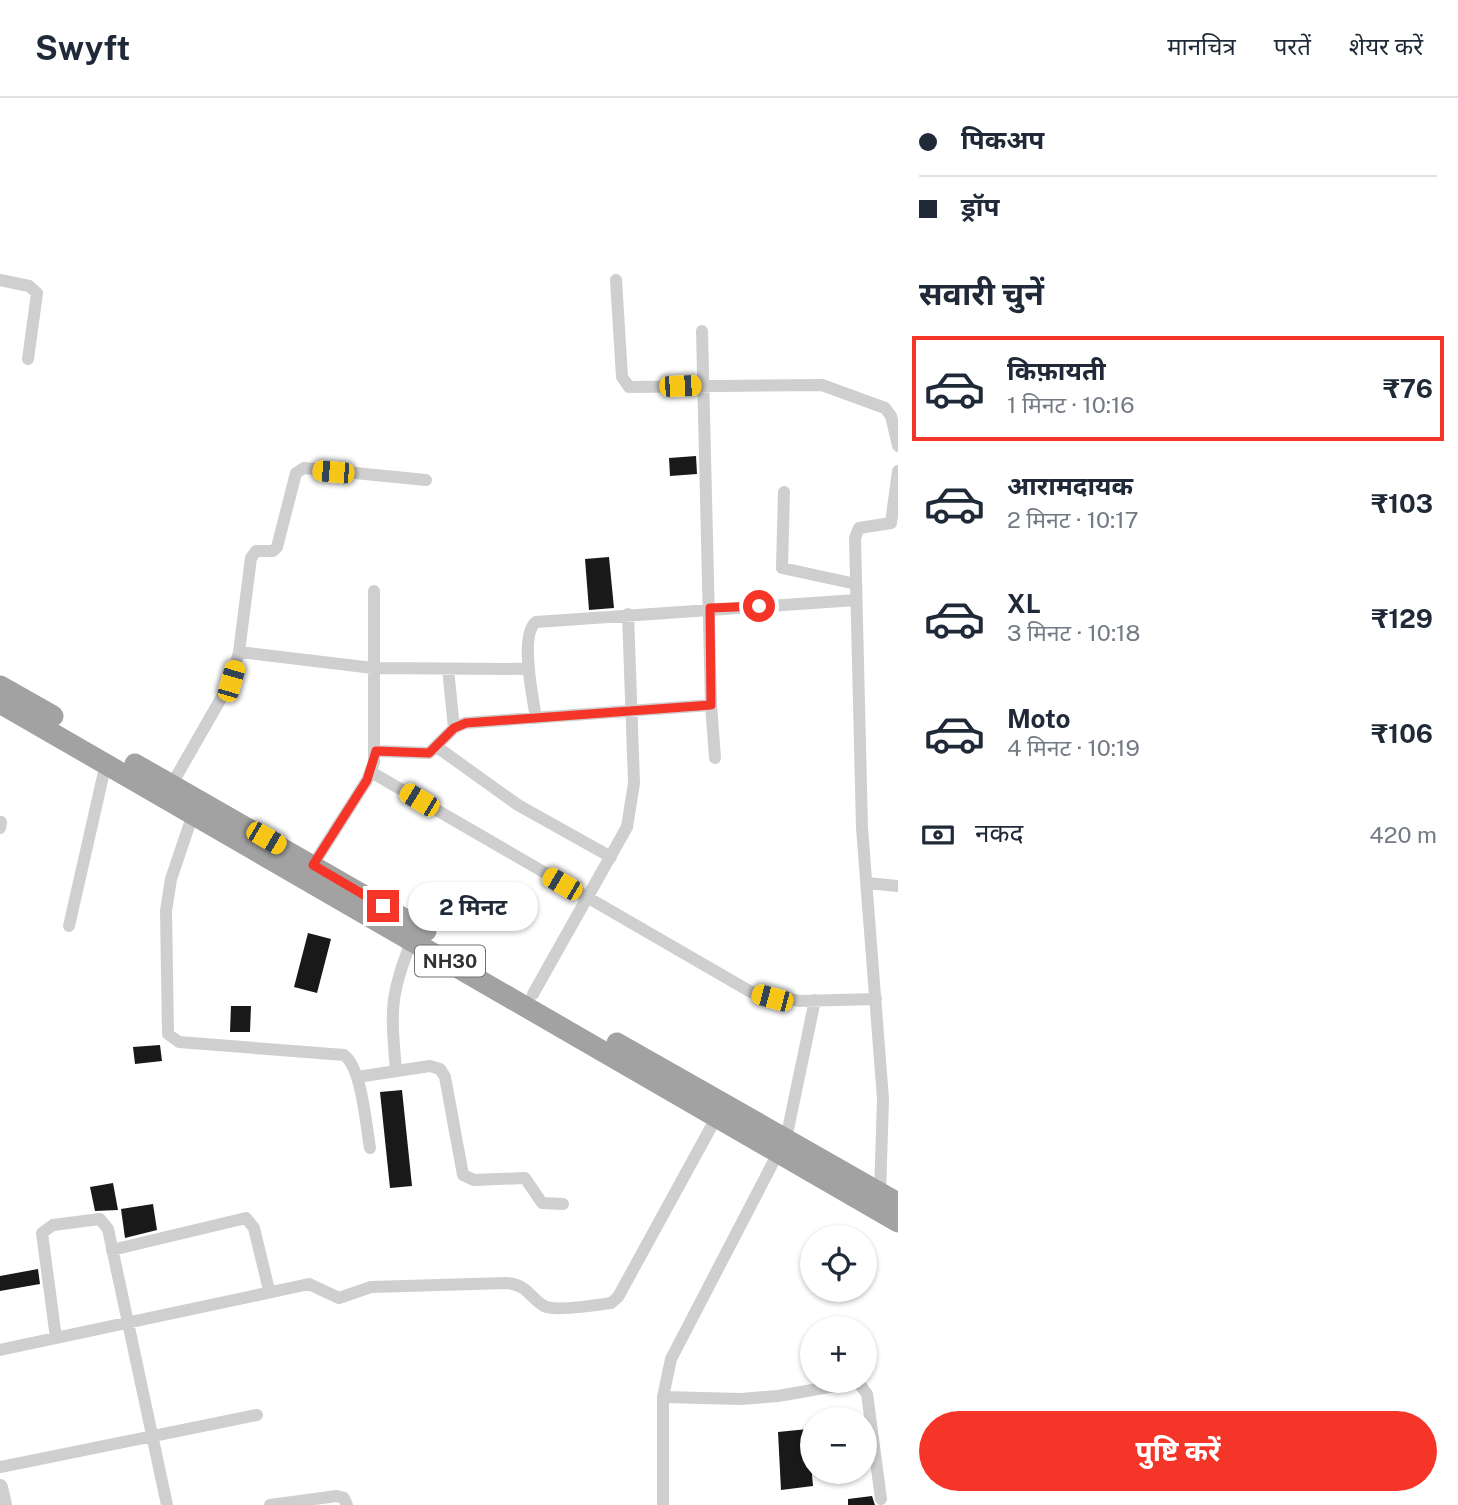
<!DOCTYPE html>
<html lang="hi">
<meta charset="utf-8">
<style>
:root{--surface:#fff;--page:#f2f2f3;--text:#1f2937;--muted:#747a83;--line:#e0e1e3;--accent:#f53527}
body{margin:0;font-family:"Public Sans","Noto Sans Devanagari",sans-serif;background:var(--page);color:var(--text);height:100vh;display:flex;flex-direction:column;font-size:26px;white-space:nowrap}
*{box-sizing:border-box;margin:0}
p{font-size:23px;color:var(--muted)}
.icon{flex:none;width:38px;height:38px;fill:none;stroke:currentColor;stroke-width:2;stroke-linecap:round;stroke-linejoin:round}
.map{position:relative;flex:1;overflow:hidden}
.side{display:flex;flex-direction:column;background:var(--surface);width:560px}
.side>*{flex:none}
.top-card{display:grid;align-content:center;height:154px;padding:0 21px;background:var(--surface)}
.tools{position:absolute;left:800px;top:1127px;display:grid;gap:14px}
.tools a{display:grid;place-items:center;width:77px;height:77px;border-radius:50%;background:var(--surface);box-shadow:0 2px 5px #0004;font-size:35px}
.end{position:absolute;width:32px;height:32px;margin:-16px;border:9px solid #f53527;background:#fff;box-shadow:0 0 0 4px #fff}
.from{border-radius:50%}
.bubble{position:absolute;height:49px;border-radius:24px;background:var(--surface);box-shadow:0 2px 5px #0004;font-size:23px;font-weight:700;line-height:49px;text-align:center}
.car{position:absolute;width:21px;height:42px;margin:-21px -10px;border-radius:9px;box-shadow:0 0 5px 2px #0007;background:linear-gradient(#f5c518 24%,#345 0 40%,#f5c518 0 76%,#345 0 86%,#f5c518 0)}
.top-card b{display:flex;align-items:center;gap:24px;height:66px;font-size:26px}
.top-card b+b{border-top:2px solid var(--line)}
.top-card i{width:18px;height:18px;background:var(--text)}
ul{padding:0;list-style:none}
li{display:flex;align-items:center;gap:21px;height:105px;margin:0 14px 10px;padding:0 7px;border:4px solid transparent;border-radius:0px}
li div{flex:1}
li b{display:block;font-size:26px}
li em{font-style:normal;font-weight:700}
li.active{border-color:var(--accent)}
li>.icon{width:63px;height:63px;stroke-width:1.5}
h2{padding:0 21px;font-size:32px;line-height:84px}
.pay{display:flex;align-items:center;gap:18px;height:77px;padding:0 21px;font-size:26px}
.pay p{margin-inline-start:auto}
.primary-button{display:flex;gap:14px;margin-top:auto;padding:14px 21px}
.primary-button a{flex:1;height:80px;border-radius:42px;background:var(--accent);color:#fff;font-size:28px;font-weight:700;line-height:80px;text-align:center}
header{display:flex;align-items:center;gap:42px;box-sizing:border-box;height:98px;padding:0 35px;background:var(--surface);border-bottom:2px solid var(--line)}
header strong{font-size:33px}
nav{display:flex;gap:38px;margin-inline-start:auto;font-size:24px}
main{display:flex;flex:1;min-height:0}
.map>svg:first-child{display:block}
</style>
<header>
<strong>Swyft</strong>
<nav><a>मानचित्र</a><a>परतें</a><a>शेयर करें</a></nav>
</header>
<main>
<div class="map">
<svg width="898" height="1407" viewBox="0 0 898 1407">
<rect width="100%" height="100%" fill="#fff"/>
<path fill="#191919" d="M 696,358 L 697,376 L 670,378 L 669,360 Z
M 609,459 L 614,510 L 589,512 L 585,461 Z
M 308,835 L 331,841 L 317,895 L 294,889 Z
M 231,908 L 251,908 L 250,934 L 230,934 Z
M 160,947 L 162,963 L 135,966 L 133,949 Z
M 402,992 L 412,1088 L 390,1090 L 380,994 Z
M 113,1085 L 118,1112 L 95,1113 L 90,1089 Z
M 153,1106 L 157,1132 L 125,1140 L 121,1111 Z
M 38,1171 L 40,1186 L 0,1193 L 0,1178 Z
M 808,1331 L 813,1388 L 781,1392 L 778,1334 Z
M 872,1398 L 875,1407 L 848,1407 L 848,1401 Z"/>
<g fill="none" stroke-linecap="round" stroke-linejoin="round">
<path stroke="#cfcfcf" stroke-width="12" d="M 0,182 L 29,188 L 37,195 L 28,261
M 616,182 L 622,279 L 629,289 L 822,287 L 885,310 L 891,318 L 898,348
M 702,233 L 711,607 L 715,660
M 784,394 L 782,470 L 856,486
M 239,554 L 373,570 L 529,571
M 448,571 L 454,630
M 536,620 C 533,600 519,537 536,524 L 856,502
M 437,649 L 518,707 L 611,759
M 376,653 L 429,655 L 454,630 L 465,625 L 711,607
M 371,674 L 751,894 L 800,903 L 876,901
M 172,686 L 231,583 L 239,554 L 251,460 L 256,453 L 273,453 L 277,449 L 296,375 L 304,370 L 426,382
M 193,716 L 171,781 L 166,813 L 168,936 L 179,944 L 344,957 C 362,970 366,1028 370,1050
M 0,730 L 1,724
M 313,767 L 367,682 L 374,664 L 374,493
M 867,785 L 898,788
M 69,828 L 106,665
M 533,896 L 627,729 L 634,685 L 628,516
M 396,973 C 391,913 389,898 412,842
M 357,979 L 430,968 L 440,971 L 445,979 L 463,1077 L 474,1082 L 525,1080 L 542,1105 L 563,1106
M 786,1041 L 815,902
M 880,1095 L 883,1001 L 862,730 L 855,440 L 859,430 L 891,425 L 898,373
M 112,1152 L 246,1120 L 254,1130 L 269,1192
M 56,1240 L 42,1135 L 53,1127 L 100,1121 L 108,1131 L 167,1407
M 0,1252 L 309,1186 L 339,1200 L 371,1189 L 507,1185 C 530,1188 527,1198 544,1208 C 554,1214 598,1207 611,1205 L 618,1199 L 716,1020
M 663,1299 L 741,1301 L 778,1298 L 858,1284 L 867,1296 L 881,1401
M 0,1369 L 257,1317
M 270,1407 L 337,1398 L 344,1400 L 347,1407
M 663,1407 L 663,1299 L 671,1261 L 778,1055"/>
<path stroke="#cfcfcf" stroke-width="16" d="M 0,1389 L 4,1407"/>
<path stroke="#a2a2a2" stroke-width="21" d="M 0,588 L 53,618
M 0,605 L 898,1124
M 135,666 L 426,833
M 617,945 L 898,1105"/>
</g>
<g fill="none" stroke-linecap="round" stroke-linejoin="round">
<path stroke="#f53527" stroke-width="9" d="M 383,808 L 313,767 L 367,682 L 376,653 L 429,655 L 454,630 L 466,625 L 711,607 L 710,510 L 759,508"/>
</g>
<g text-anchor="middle" stroke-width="7" stroke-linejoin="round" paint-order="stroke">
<rect fill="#fff" stroke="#707070" stroke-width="2" x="415" y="847.5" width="70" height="31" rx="5"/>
<g font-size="19" font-weight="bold" fill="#323232">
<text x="450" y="870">NH30</text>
</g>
</g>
</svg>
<div class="tools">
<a><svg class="icon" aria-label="locate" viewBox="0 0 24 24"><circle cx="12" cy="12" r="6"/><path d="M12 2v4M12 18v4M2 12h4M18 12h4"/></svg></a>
<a>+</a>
<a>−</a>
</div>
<i class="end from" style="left:759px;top:508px"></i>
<i class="end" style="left:383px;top:808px"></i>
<div class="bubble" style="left:408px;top:784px;width:130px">2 मिनट</div>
<i class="car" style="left:680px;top:288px;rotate:88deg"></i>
<i class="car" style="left:333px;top:374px;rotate:275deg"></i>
<i class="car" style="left:231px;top:583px;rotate:16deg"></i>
<i class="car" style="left:419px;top:702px;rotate:301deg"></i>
<i class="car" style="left:266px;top:740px;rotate:120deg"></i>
<i class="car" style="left:562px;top:786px;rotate:300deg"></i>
<i class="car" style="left:772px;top:900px;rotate:285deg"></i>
</div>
<section class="side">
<div class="top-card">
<b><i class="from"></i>पिकअप</b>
<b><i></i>ड्रॉप</b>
</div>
<h2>सवारी चुनें</h2>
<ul>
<li class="active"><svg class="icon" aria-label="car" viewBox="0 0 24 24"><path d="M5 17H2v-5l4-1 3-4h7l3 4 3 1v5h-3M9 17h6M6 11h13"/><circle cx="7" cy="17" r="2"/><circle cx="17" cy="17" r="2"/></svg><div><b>किफ़ायती</b><p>1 मिनट · 10:16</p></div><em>₹76</em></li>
<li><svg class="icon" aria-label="car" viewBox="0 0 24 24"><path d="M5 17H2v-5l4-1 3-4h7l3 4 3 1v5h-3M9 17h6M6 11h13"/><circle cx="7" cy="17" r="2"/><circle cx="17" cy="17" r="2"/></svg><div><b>आरामदायक</b><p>2 मिनट · 10:17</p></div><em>₹103</em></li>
<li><svg class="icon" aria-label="car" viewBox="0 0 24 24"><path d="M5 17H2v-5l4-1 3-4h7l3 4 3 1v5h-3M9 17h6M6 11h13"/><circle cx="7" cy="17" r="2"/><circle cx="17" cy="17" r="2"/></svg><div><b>XL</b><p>3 मिनट · 10:18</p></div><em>₹129</em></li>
<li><svg class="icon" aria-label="car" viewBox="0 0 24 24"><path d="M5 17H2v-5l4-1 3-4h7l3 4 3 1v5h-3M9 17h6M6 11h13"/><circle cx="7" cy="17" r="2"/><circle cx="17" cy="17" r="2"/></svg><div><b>Moto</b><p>4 मिनट · 10:19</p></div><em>₹106</em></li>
</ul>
<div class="pay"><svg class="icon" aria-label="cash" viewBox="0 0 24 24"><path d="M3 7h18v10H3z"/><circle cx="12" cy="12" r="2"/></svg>नकद<p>420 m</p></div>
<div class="primary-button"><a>पुष्टि करें</a></div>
</section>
</main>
